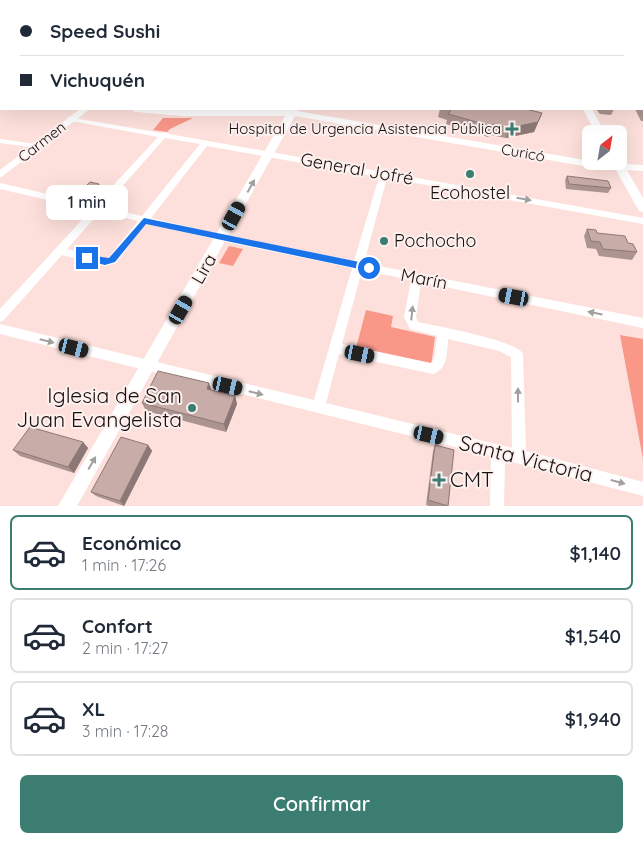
<!DOCTYPE html>
<html lang="es">
<meta charset="utf-8">
<style>
:root{--surface:#fff;--page:#f6f6f7;--text:#1f2937;--muted:#747a83;--line:#e0e1e3;--accent:#3b7e71}
body{margin:0;font-family:Quicksand,sans-serif;background:var(--page);color:var(--text);height:100vh;display:flex;flex-direction:column;font-size:19px;white-space:nowrap}
*{box-sizing:border-box;margin:0}
p{font-size:16px;color:var(--muted)}
.icon{flex:none;width:28px;height:28px;fill:none;stroke:currentColor;stroke-width:2;stroke-linecap:round;stroke-linejoin:round}
.map{position:relative;height:506px;overflow:hidden}
.details{display:flex;flex-direction:column;background:var(--surface);flex:1}
.details>*{flex:none}
.top-card{position:absolute;left:0px;top:0px;width:644px;height:110px;box-shadow:0 5px 20px #0002;display:grid;align-content:center;height:110px;padding:0 20px;background:var(--surface)}
.needle{width:32px;rotate:31deg}
.buttons{position:absolute;left:582px;top:125px;display:grid;gap:10px}
.buttons a{display:grid;place-items:center;width:45px;height:45px;border-radius:8px;background:var(--surface);box-shadow:0 5px 20px #0002;font-size:25px}
.end{position:absolute;width:22px;height:22px;margin:-11px;border:6px solid #1a73e8;background:#fff;box-shadow:0 0 0 2px #fff}
.from{border-radius:50%}
.bubble{position:absolute;height:35px;border-radius:8px;background:var(--surface);box-shadow:0 5px 20px #0002;font-size:16px;font-weight:600;line-height:35px;text-align:center}
.car{position:absolute;width:15px;height:30px;margin:-15px -8px;border-radius:6px;box-shadow:0 0 4px 1px #0007;background:linear-gradient(#222 24%,#8ab4d8 0 40%,#222 0 76%,#8ab4d8 0 86%,#222 0)}
.top-card b{display:flex;align-items:center;gap:18px;height:48px;font-size:19px}
.top-card b+b{border-top:1px solid var(--line)}
.top-card i{width:12px;height:12px;background:var(--text)}
ul{padding:9px 0 0;list-style:none}
li{display:flex;align-items:center;gap:15px;height:75px;margin:0 10px 8px;padding:0 10px;border:2px solid var(--line);border-radius:8px}
li div{flex:1}
li b{display:block;font-size:19px}
li em{font-style:normal;font-weight:600}
li.on{border-color:var(--accent)}
li>.icon{width:45px;height:45px;stroke-width:1.5}
.button{display:flex;gap:10px;margin-top:auto;padding:10px 20px}
.button a{flex:1;height:58px;border-radius:8px;background:var(--accent);color:#fff;font-size:20px;font-weight:600;line-height:58px;text-align:center}
.map>svg:first-child{display:block}
</style>
<div class="map">
<svg width="643" height="506" viewBox="0 0 643 506">
<rect width="100%" height="100%" fill="#fde0db"/>
<path fill="#f99789" d="M 163,118 L 193,118 L 170,129 L 167,132 L 153,130 Z
M 229,246 L 243,249 L 233,266 L 219,263 Z
M 366,310 L 393,316 L 391,327 L 435,337 L 431,366 L 356,348 Z
M 620,335 L 643,339 L 643,459 Z"/>
<g fill="none" stroke-linecap="round" stroke-linejoin="round">
<path fill="#fff" fill-rule="evenodd" d="M 182,0 L 198,0 L 199,1 L 184,1 Z
M 566,0 L 572,0 L 572,1 L 567,1 Z
M 0,13 L 1,13 L 1,17 L 0,17 Z
M 68,117 L 162,133 L 165,132 L 169,134 L 643,218 L 643,224 L 387,178 L 364,263 L 643,318 L 643,328 L 421,282 L 416,317 L 418,322 C 436,326 516,340 523,354 L 526,451 L 643,482 L 643,496 L 505,460 L 504,506 L 490,506 L 491,456 L 0,334 L 0,324 L 314,400 L 352,268 L 222,241 L 146,223 L 116,263 L 105,266 L 62,255 L 4,320 L 0,322 L 0,309 L 91,210 L 0,189 L 0,183 L 95,205 L 158,137 L 71,121 L 67,119 ZM 165,138 L 200,144 L 142,216 L 104,207 ZM 207,146 L 379,177 L 354,261 L 222,235 L 151,218 ZM 100,212 L 138,221 L 109,257 L 105,258 L 67,249 ZM 362,270 L 411,280 L 404,317 L 410,329 L 437,336 L 434,359 L 431,363 L 342,344 ZM 448,339 L 499,351 L 511,357 L 512,448 L 326,403 L 339,354 L 433,374 C 448,369 447,352 448,339 Z
M 0,139 L 36,144 L 40,146 L 36,148 L 0,143 Z"/>
<path fill="#fff" fill-rule="evenodd" d="M 303,0 L 312,0 L 312,1 L 304,1 Z
M 0,64 L 1,64 L 1,69 L 0,69 Z
M 642,77 L 643,77 L 643,83 L 642,83 Z
M 80,109 L 90,109 L 0,178 L 0,170 Z
M 130,109 L 298,109 L 297,111 L 591,161 L 612,163 L 612,161 L 619,161 L 619,159 L 623,164 L 643,165 L 643,171 L 627,170 L 643,198 L 643,212 L 639,211 L 616,170 L 595,168 L 295,116 L 77,506 L 58,506 L 285,116 L 184,116 L 135,112 Z
M 583,109 L 592,109 L 606,134 L 596,134 Z"/>
</g>
<path fill="#ac9490" d="M 533,0 L 554,0 L 554,1 L 533,1 Z
M 642,84 L 643,85 L 643,121 L 641,121 L 635,109 L 642,109 Z
M 440,109 L 527,109 L 538,123 L 534,132 L 506,138 L 490,135 L 488,137 L 446,124 L 447,120 L 438,117 Z
M 561,109 L 574,109 L 573,110 L 561,110 Z
M 596,109 L 614,109 L 611,115 L 600,114 Z
M 567,176 L 611,188 L 608,193 L 566,189 L 565,180 Z
M 81,191 L 102,191 L 94,200 L 85,198 Z
M 587,229 L 597,233 L 628,243 L 637,252 L 632,260 L 599,256 L 596,249 L 587,248 L 584,236 Z
M 212,390 L 235,396 L 237,404 L 226,432 L 146,411 L 142,403 Z
M 83,442 L 88,448 L 74,473 L 20,456 L 13,450 Z
M 148,445 L 152,451 L 124,506 L 96,496 L 91,492 Z
M 435,445 L 448,506 L 429,506 L 426,505 L 433,451 Z"/>
<path fill="#8c7876" d="M 70,0 L 90,0 L 90,1 L 68,1 Z
M 542,113 L 534,132 L 506,138 L 509,128 Z
M 99,184 L 102,191 L 94,200 L 91,193 Z
M 209,383 L 212,391 L 207,389 Z
M 235,396 L 237,404 L 226,432 L 224,424 Z
M 83,442 L 88,448 L 74,473 L 68,467 Z
M 148,445 L 152,451 L 124,506 L 120,501 Z"/>
<path fill="#c8aca8" stroke="#8c7876" d="M 26,0 L 70,0 L 68,1 L 24,1 Z
M 385,0 L 504,0 L 505,1 L 384,1 Z
M 642,19 L 643,19 L 642,46 Z
M 642,84 L 643,85 L 643,107 L 642,106 Z
M 446,109 L 526,109 L 542,113 L 538,122 L 509,128 L 493,124 L 491,126 L 448,114 L 451,110 Z
M 567,176 L 608,181 L 611,188 L 569,184 Z
M 90,182 L 99,184 L 91,193 L 81,191 Z
M 587,229 L 596,230 L 597,233 L 625,236 L 628,243 L 633,244 L 637,252 L 603,249 L 600,242 L 591,241 Z
M 158,371 L 209,383 L 207,389 L 235,396 L 224,424 L 142,403 Z
M 30,427 L 83,442 L 68,467 L 13,450 Z
M 121,437 L 148,445 L 120,501 L 91,492 Z
M 435,445 L 454,450 L 448,506 L 428,500 Z"/>
<defs><path id="oneway-solid" d="M-6-.8H1V-3.2L6.5 0L1 3.2V.8H-6Z" transform="scale(1.25)"/></defs>
<g fill="#a39f9f">
<use href="#oneway-solid" transform="translate(251 186) rotate(-61)"/>
<use href="#oneway-solid" transform="translate(524 199) rotate(10)"/>
<use href="#oneway-solid" transform="translate(412 313) rotate(-84)"/>
<use href="#oneway-solid" transform="translate(595 313) rotate(-169)"/>
<use href="#oneway-solid" transform="translate(47 341) rotate(14)"/>
<use href="#oneway-solid" transform="translate(256 393) rotate(14)"/>
<use href="#oneway-solid" transform="translate(518 395) rotate(-90)"/>
<use href="#oneway-solid" transform="translate(92 463) rotate(-60)"/>
<use href="#oneway-solid" transform="translate(618 482) rotate(15)"/>
</g>
<path fill="#1a73e8" d="M 144,218 L 369,264 L 373,268 L 369,271 L 146,224 L 115,262 L 105,265 L 84,260 L 84,255 L 87,255 L 109,258 Z"/>
<g fill="#3b7e71" stroke="#fdf1ef" stroke-width="2">
<path d="M509.5 121.5h5v5h5v5h-5v5h-5v-5h-5v-5h5z"/>
<circle cx="470" cy="174" r="5"/>
<circle cx="384" cy="241" r="5"/>
<circle cx="192" cy="408" r="5"/>
<path d="M436.5 472.5h5v5h5v5h-5v5h-5v-5h-5v-5h5z"/>
</g>
<g text-anchor="middle" stroke-width="4" stroke-linejoin="round" paint-order="stroke">
<g font-size="15" fill="#190f0e" stroke="#fdf1ef" text-anchor="end">
<text x="501" y="134">Hospital de Urgencia Asistencia Pública</text>
</g>
<g font-size="15" fill="#190f0e" stroke="#fdf1ef">
<text transform="translate(42 142) rotate(-38)" y="5">Carmen</text>
<text transform="translate(523 153) rotate(10)" y="5">Curicó</text>
</g>
<g font-size="18" fill="#190f0e" stroke="#fdf1ef">
<text transform="translate(357 169) rotate(10)" y="6">General Jofré</text>
<text transform="translate(204 269) rotate(-60)" y="6">Lira</text>
<text transform="translate(424 279) rotate(11)" y="6">Marín</text>
</g>
<g font-size="18" fill="#190f0e" stroke="#fdf1ef">
<text x="470" y="199">Ecohostel</text>
<text x="394" y="247" text-anchor="start">Pochocho</text>
</g>
<g font-size="21" fill="#190f0e" stroke="#fdf1ef" text-anchor="end">
<text x="182" y="403">Iglesia de San<tspan x="182" dy="24">Juan Evangelista</tspan></text>
<text x="450" y="487" text-anchor="start">CMT</text>
</g>
<g font-size="21" fill="#190f0e" stroke="#fdf1ef">
<text transform="translate(526 459) rotate(14)" y="7">Santa Victoria</text>
</g>
</g>
</svg>
<div class="buttons">
<a><svg class="needle" viewBox="-14 -14 28 28"><path d="M0-13l5 13h-10z" fill="#e53935"/><path d="M0 13l5-13h-10z" fill="#747a83"/></svg></a>
</div>
<i class="end from" style="left:369px;top:268px"></i>
<i class="end" style="left:87px;top:258px"></i>
<div class="bubble" style="left:46px;top:185px;width:82px">1 min</div>
<i class="car" style="left:234px;top:216px;rotate:29deg"></i>
<i class="car" style="left:514px;top:297px;rotate:281deg"></i>
<i class="car" style="left:181px;top:310px;rotate:30deg"></i>
<i class="car" style="left:74px;top:348px;rotate:104deg"></i>
<i class="car" style="left:360px;top:354px;rotate:102deg"></i>
<i class="car" style="left:228px;top:386px;rotate:103deg"></i>
<i class="car" style="left:429px;top:435px;rotate:103deg"></i>
<div class="top-card">
<b><i class="from"></i>Speed Sushi</b>
<b><i></i>Vichuquén</b>
</div>
</div>
<section class="details">
<ul>
<li class="on"><svg class="icon" aria-label="car" viewBox="0 0 24 24"><path d="M5 17H2v-5l4-1 3-4h7l3 4 3 1v5h-3M9 17h6M6 11h13"/><circle cx="7" cy="17" r="2"/><circle cx="17" cy="17" r="2"/></svg><div><b>Económico</b><p>1 min · 17:26</p></div><em>$1,140</em></li>
<li><svg class="icon" aria-label="car" viewBox="0 0 24 24"><path d="M5 17H2v-5l4-1 3-4h7l3 4 3 1v5h-3M9 17h6M6 11h13"/><circle cx="7" cy="17" r="2"/><circle cx="17" cy="17" r="2"/></svg><div><b>Confort</b><p>2 min · 17:27</p></div><em>$1,540</em></li>
<li><svg class="icon" aria-label="car" viewBox="0 0 24 24"><path d="M5 17H2v-5l4-1 3-4h7l3 4 3 1v5h-3M9 17h6M6 11h13"/><circle cx="7" cy="17" r="2"/><circle cx="17" cy="17" r="2"/></svg><div><b>XL</b><p>3 min · 17:28</p></div><em>$1,940</em></li>
</ul>
<div class="button"><a>Confirmar</a></div>
</section>
